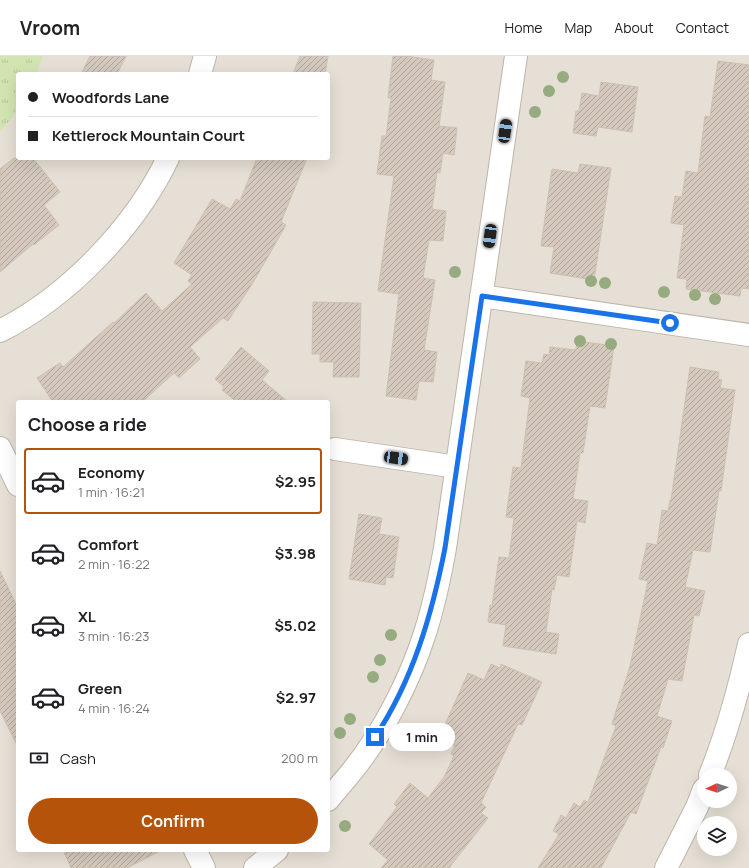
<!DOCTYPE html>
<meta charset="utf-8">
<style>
:root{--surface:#fff;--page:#f2f2f2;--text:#202124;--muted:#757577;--line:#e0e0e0;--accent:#b45309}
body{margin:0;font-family:Manrope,sans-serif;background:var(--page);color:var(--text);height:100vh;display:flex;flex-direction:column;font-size:15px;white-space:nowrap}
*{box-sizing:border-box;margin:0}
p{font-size:13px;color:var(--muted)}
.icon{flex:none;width:22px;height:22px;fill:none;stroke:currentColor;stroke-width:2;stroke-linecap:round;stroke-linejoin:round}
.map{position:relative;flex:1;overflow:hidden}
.details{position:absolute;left:16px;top:344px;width:314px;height:452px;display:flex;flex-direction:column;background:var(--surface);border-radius:4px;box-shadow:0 4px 16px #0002}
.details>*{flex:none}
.guide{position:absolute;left:16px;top:16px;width:314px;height:88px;border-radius:4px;box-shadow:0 4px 16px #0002;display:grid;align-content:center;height:88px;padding:0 12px;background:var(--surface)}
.needle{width:26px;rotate:266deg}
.buttons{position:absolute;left:697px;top:712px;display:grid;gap:8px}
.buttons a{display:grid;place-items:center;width:40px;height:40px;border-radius:50%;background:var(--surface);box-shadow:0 4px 16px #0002;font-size:20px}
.end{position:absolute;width:18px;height:18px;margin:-9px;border:5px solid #1a73e8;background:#fff;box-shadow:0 0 0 2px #fff}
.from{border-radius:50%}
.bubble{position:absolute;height:28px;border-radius:14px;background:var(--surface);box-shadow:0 4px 16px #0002;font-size:13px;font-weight:700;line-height:28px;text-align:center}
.car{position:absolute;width:12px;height:24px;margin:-12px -6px;border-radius:5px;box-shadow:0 0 3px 1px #0007;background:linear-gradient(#222 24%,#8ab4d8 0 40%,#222 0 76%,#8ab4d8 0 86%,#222 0)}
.guide b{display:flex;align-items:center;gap:14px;height:38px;font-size:15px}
.guide b+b{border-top:1px solid var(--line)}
.guide i{width:10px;height:10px;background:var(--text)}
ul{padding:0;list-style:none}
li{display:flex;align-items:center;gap:12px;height:66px;margin:0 8px 6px;padding:0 4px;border:2px solid transparent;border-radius:4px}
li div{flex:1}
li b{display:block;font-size:15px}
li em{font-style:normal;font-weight:700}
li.current{border-color:var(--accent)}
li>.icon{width:36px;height:36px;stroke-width:1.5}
h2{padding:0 12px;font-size:18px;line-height:48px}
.pay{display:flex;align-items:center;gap:10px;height:44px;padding:0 12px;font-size:15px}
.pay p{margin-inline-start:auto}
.cta{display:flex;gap:8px;margin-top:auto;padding:8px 12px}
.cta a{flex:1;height:46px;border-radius:24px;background:var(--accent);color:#fff;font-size:16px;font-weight:700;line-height:46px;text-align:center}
header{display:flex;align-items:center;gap:24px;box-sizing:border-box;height:56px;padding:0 20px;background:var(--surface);border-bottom:1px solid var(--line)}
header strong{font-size:19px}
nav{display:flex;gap:22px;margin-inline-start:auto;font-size:14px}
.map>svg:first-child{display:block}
</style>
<header>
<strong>Vroom</strong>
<nav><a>Home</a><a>Map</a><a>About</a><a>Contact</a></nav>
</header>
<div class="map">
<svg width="749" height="812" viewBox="0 0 749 812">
<defs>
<pattern id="grass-tufts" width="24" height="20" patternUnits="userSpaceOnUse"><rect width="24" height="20" fill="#d2e5b1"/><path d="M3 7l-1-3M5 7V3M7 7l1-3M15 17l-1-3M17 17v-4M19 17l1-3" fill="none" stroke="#b6c699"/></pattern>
<pattern id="building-hatch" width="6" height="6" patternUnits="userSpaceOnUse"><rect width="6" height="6" fill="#d4c9bc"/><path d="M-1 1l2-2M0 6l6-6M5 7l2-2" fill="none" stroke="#aea59a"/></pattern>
</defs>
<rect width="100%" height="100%" fill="#f2eee7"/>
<path fill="#e6dfd5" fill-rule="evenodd" d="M 0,0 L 749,0 L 749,812 L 0,812 ZM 18,18 L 328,18 L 328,102 L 18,102 ZM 18,346 L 328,346 L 328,794 L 18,794 ZM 704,719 L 730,719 L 730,745 L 704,745 ZM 704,767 L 730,767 L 730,793 L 704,793 Z"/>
<path fill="url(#grass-tufts)" d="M 0,0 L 43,0 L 36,18 L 18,18 C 18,47 22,54 0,75 Z"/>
<path fill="url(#building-hatch)" stroke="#cec0b0" d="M 90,0 L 126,0 L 117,18 L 81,18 Z
M 300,0 L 328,0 L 325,18 L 293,18 Z
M 393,0 L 406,0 L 434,4 L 431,24 L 445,26 L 439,70 L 457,72 L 454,99 L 443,97 L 440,117 L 437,116 L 432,153 L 446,155 L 443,185 L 429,184 L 423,222 L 435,224 L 424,294 L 437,296 L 433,326 L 419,325 L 416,344 L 386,340 L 399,238 L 378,235 L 394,120 L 377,118 L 382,80 L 386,80 L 391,42 L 388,42 Z
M 718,5 L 749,9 L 749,233 L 741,232 L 740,240 L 686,233 L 687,223 L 677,222 L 684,169 L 671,167 L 675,140 L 682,141 L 686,115 L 698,117 L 705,60 L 710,61 Z
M 601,26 L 638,31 L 632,76 L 598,71 L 596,80 L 573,77 L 576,55 L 579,55 L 582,37 L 599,40 Z
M 14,102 L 33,102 L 60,136 L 44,149 L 59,169 L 34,189 L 33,188 L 0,216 L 0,113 Z
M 257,102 L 307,102 L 281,166 L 286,169 L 254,225 L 228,265 L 223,262 L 190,291 L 200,303 L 179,322 L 174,317 L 142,346 L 53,346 L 37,322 L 60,307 L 63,311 L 113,266 L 114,267 L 146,237 L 162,255 L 192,228 L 188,225 L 192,219 L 174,207 L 212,143 L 230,153 L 236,143 L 240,145 Z
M 580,108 L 611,112 L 594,224 L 550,217 L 554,191 L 541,190 L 552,113 L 578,117 Z
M 313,246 L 361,247 L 359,321 L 333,321 L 334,306 L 320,306 L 320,298 L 312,298 Z
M 577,285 L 614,290 L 605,352 L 590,350 L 583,397 L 580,397 L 573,443 L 588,445 L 585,467 L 577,465 L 569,521 L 557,519 L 554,534 L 552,533 L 546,576 L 559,578 L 556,598 L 503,590 L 506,569 L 488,566 L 490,549 L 492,550 L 499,501 L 509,502 L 514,462 L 506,461 L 513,411 L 521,412 L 530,342 L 521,340 L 526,305 L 542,307 L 544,298 L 549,299 L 550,291 L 576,294 Z
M 241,291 L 269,315 L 262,324 L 288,346 L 237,346 L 222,334 L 224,331 L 215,323 Z
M 690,311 L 719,316 L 718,323 L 722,324 L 720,332 L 735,334 L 721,435 L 719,435 L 710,496 L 693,494 L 685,531 L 705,535 L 699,560 L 694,559 L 682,625 L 668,623 L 657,660 L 672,665 L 663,692 L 661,691 L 636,758 L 631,756 L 601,812 L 538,812 L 559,778 L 553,775 L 561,759 L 566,762 L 574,747 L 580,751 L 584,744 L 588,746 L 616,670 L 612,668 L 630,610 L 648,525 L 639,523 L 647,487 L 657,489 L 662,454 L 668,455 L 670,444 L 671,444 Z
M 359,458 L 382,462 L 379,478 L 399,481 L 393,522 L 386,521 L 385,529 L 349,523 Z
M 0,515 L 18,552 L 18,691 L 0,655 Z
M 491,608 L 500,612 L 501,608 L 542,626 L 522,669 L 518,668 L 481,747 L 486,751 L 481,757 L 488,762 L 449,812 L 381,812 L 388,804 L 369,788 L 397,751 L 394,748 L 410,727 L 428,742 L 444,721 L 454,700 L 451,698 L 455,690 L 439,682 L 468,617 L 484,624 Z
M 63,794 L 162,794 L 127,812 L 71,812 Z"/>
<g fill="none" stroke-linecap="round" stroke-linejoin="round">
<g stroke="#bdb5a9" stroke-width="24">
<path id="minor" d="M 200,18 L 205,0
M 481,240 L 749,279
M 0,275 C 69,240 135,171 168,102
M 0,392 L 18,429
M 335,393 L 457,411
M 710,719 C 727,677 739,633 749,588
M 328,744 C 336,734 345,724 353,714 C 384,675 410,624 425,577 C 434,549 440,520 445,492 L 516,0
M 195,794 L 204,812
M 255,812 L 277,794
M 666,812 L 697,751 L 704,733"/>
</g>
<use href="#minor" stroke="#fff" stroke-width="22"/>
</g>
<g fill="#97ab80">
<circle cx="563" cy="21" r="6"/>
<circle cx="549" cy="35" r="6"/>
<circle cx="535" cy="56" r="6"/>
<circle cx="455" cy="216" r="6"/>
<circle cx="591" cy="225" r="6"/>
<circle cx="605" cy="227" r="6"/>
<circle cx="664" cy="236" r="6"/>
<circle cx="695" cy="239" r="6"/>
<circle cx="715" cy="243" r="6"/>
<circle cx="580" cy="285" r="6"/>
<circle cx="611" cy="288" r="6"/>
<circle cx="391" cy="579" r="6"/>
<circle cx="380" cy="604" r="6"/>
<circle cx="373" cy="621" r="6"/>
<circle cx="350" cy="663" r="6"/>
<circle cx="340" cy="677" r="6"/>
<circle cx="345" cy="770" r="6"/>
</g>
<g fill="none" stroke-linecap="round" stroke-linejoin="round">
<path stroke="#1a73e8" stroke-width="5" d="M 375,681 C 413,624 432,558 445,492 L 482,240 L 670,267"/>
</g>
</svg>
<div class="buttons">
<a><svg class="needle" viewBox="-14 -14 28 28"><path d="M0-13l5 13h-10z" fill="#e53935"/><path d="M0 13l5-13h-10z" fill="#757577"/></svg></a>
<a><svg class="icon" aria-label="layers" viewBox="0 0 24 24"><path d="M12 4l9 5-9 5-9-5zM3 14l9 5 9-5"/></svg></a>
</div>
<i class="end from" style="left:670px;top:267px"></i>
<i class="end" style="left:375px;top:681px"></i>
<div class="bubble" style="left:389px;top:667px;width:66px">1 min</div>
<i class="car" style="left:505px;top:75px;rotate:8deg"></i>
<i class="car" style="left:490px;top:180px;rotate:188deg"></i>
<i class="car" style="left:396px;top:402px;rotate:98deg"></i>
<div class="guide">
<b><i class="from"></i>Woodfords Lane</b>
<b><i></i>Kettlerock Mountain Court</b>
</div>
<section class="details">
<h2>Choose a ride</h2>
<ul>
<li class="current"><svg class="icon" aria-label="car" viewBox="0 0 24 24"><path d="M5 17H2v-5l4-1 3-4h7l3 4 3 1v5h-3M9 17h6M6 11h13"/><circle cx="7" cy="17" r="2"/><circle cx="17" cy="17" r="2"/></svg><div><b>Economy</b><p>1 min · 16:21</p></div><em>$2.95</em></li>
<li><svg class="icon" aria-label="car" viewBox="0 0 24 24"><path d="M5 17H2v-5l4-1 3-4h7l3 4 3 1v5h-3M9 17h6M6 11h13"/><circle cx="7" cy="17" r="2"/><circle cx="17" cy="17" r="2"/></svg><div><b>Comfort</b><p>2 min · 16:22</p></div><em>$3.98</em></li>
<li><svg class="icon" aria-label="car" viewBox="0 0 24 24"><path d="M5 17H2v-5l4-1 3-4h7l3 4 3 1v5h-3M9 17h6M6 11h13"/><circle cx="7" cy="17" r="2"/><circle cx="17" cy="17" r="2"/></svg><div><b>XL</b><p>3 min · 16:23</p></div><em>$5.02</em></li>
<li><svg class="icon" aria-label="car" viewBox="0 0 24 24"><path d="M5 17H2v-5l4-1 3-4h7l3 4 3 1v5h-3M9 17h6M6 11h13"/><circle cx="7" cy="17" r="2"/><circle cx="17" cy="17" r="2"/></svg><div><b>Green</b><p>4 min · 16:24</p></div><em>$2.97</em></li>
</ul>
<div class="pay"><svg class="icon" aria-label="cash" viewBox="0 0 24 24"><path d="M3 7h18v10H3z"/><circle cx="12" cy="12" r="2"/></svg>Cash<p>200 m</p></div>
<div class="cta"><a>Confirm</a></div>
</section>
</div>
